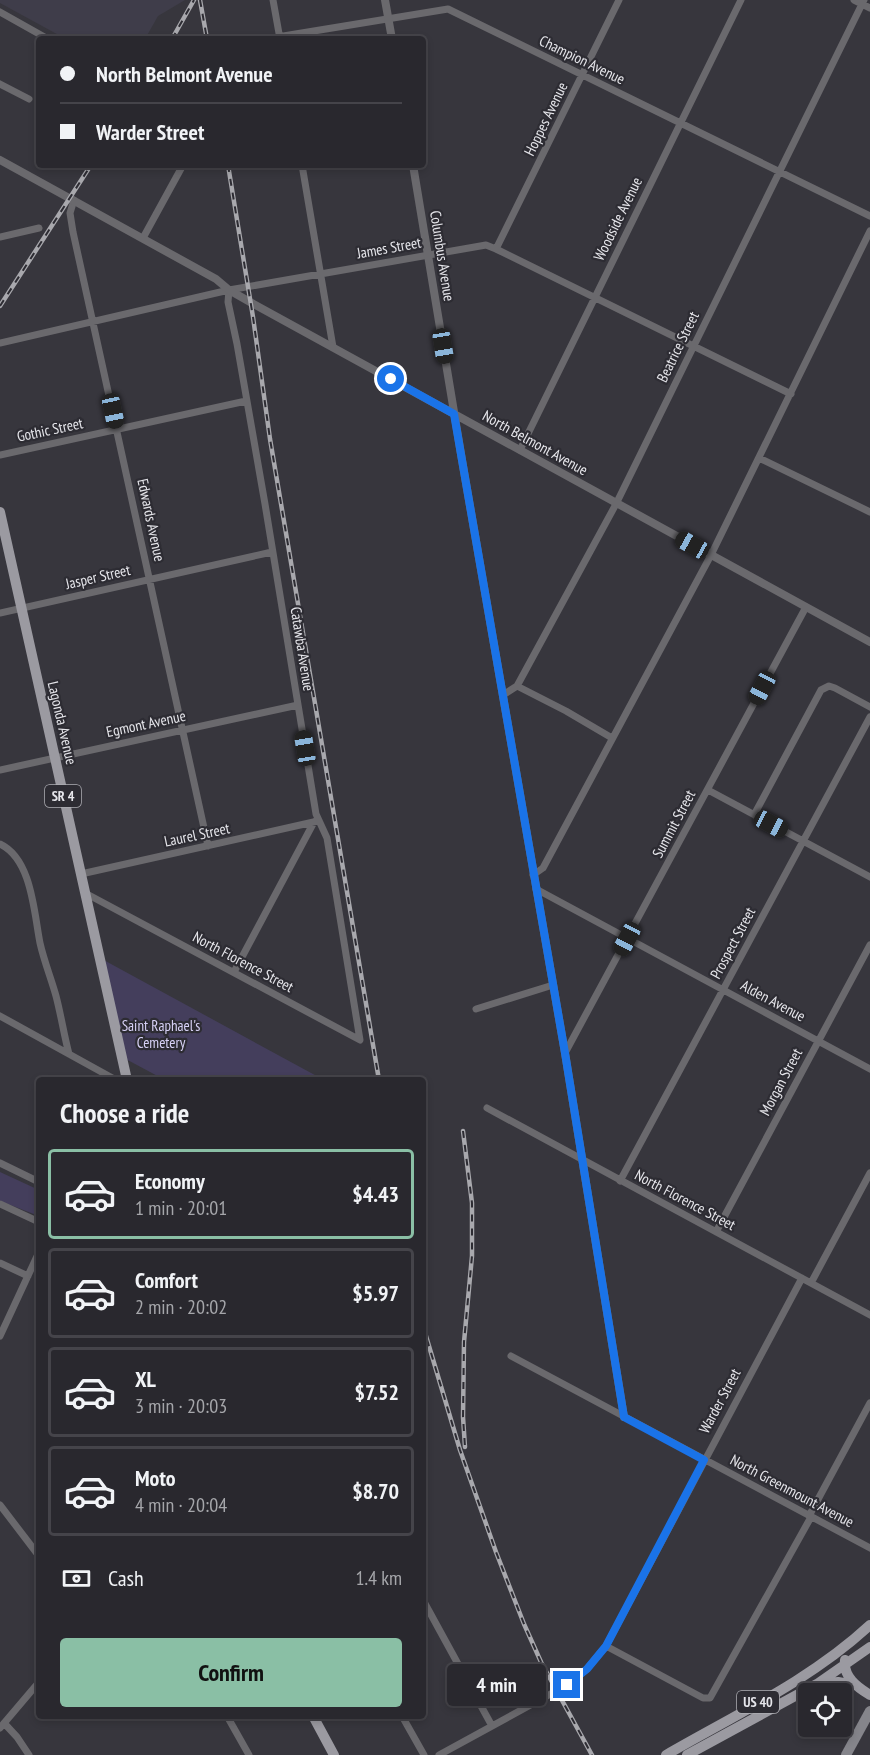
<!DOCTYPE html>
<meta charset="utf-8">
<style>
:root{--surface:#29282e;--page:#35343a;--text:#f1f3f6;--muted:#a5a6aa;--line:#45444a;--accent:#8abfa5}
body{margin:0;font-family:"PT Sans Narrow",sans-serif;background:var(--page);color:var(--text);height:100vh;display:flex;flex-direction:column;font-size:22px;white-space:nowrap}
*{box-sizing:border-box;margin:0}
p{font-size:20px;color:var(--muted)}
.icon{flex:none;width:33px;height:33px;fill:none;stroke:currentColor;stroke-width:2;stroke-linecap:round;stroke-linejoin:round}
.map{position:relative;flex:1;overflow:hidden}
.panel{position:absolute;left:36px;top:1077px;width:390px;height:642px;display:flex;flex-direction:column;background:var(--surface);border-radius:6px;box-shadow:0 3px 9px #0003,0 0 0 2px var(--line)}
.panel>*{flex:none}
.banner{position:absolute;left:36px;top:36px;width:390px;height:132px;border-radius:6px;box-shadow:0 3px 9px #0003,0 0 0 2px var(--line);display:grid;align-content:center;height:132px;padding:0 24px;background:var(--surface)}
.controls{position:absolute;left:798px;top:1683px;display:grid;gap:12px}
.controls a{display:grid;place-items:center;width:54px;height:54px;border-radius:6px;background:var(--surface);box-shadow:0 3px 9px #0003,0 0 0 2px var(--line);font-size:30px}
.end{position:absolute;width:27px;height:27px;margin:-14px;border:8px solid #1a73e8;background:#fff;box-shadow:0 0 0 3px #fff}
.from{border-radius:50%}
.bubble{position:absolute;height:42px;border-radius:6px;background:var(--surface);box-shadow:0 3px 9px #0003,0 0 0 2px var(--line);font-size:20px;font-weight:700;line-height:42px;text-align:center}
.car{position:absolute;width:18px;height:36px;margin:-18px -9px;border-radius:8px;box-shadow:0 0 4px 2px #0007;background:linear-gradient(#222 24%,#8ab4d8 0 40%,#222 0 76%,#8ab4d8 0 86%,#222 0)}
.banner b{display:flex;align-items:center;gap:21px;height:57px;font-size:22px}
.banner b+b{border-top:2px solid var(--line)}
.banner i{width:15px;height:15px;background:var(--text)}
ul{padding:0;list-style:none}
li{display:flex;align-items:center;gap:18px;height:90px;margin:0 12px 9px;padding:0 12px;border:3px solid var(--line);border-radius:6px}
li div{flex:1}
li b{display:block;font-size:22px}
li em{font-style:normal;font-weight:700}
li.selected{border-color:var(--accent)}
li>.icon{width:54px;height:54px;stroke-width:1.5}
h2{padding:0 24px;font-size:27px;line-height:72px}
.pay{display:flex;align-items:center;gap:15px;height:66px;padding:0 24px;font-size:22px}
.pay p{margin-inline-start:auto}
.primary-button{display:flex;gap:12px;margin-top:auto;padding:12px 24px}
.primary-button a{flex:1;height:69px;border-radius:6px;background:var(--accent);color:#111;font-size:24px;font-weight:700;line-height:69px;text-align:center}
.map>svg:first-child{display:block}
</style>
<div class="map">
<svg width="870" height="1755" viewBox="0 0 870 1755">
<rect width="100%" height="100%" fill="#37363d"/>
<path fill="#3f3d4a" d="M 0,0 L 185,0 L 158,16 L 145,39 L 66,39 L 0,3 Z"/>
<path fill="#443e5c" d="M 100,958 L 324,1080 L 165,1080 L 122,1057 Z
M 0,1172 L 39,1190 L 39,1216 L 0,1201 Z"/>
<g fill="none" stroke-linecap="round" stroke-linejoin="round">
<path stroke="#6a696d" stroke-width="7" d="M 273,0 L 280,39
M 854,0 L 870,8
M 0,12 L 48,39
M 265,39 L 448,9 L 870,216
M 0,84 L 29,99
M 302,165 L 333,347
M 74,200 L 70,213 L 73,232 L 208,846
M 0,237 L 39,228
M 143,238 L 183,165
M 496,249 L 619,0
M 0,343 L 229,290 L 486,245 L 496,249 L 791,394
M 520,450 L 741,0
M 0,455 L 246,401
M 759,458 L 870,512
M 0,613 L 272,552
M 517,686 L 566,711 L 612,738
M 503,695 L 517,686 L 616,504 L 864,0
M 0,770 L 298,705
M 708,790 L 870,877
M 754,815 L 821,690 L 829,686 L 835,688 L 870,707
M 0,844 C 32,859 34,913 40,943 C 44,961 51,978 56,996 C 61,1015 64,1035 69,1054
M 81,874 L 318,821
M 533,875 L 543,868 L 711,555 L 870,231
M 536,889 L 870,1069
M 85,893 L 360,1040 L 327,838 L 316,814 L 265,504 L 237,344 L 228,302 L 229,290
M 234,972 L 314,822
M 476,1009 L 553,985
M 0,1016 L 116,1080
M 565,1053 L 806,607
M 487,1108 L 870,1315
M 0,1163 L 39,1182
M 620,1181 L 870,717
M 0,1204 L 39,1222
M 716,1232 L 870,945
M 0,1263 L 28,1276
M 811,1283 L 870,1173
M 0,1336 L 39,1252
M 511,1356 L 870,1548
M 0,1505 L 39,1556
M 809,1516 L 870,1403
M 423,1600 L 492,1726
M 606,1646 L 703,1698 L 710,1698 L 811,1517
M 227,1716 L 249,1755
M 402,1716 L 424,1755
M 4,1723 L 17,1737 L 29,1755
M 0,1728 L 39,1682
M 439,1755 L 567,1685 L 587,1669 L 606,1646 L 802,1278"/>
<path stroke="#6a696d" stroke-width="8" d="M 385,0 L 392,39
M 0,160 L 216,279 L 229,290 L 250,302 L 870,642
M 413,165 L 462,460 L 565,1053 L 624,1417"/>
<path stroke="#85858b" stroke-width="10" d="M 846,1755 L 870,1711"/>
<path stroke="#9b9aa1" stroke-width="10" d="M 0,512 L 127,1080
M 845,1660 C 843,1677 857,1687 870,1695
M 820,1684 L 838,1682 L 854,1685
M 313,1716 L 334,1755
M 666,1755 C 735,1715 811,1680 870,1625
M 687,1755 L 817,1684 L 870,1647"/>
<g stroke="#a8a8ad" stroke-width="4.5">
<path id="rail" d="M 200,0 L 207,39
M 172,39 L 194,0
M 228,165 L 253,317 L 270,439 L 379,1080
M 0,306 L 91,165
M 463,1131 L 472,1203 L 472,1256 L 464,1342 L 463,1417 L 465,1447
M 423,1326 L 460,1450 L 496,1552 L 524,1624 L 541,1662 L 592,1755"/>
</g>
<use href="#rail" stroke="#2d2c33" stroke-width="2" stroke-dasharray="7" stroke-linecap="butt"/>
</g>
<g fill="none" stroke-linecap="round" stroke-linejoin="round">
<path stroke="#1a73e8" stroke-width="8" d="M 391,379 L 454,414 L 565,1053 L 624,1417 L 704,1460 L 606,1646 L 587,1669 L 567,1685"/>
</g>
<g text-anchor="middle" stroke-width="4.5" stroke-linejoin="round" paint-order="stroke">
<g fill="#2d2c33" stroke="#aeaeb4" stroke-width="1.5">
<rect x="45" y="785" width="36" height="22" rx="4.5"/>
<rect x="737" y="1691" width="42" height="22" rx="4.5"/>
</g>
<g font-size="14" font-weight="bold" fill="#e6e6eb">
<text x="63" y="801">SR 4</text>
<text x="758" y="1707">US 40</text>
</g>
<g font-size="15" fill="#e6e6eb" stroke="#2d2c33">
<text transform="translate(582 60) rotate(26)" y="5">Champion Avenue</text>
<text transform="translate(546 119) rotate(-64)" y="5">Hoppes Avenue</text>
<text transform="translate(618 219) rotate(-64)" y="5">Woodside Avenue</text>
<text transform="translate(389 248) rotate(-10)" y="5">James Street</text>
<text transform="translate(442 256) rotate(81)" y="5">Columbus Avenue</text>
<text transform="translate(678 347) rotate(-64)" y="5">Beatrice Street</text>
<text transform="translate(50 430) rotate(-12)" y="5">Gothic Street</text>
<text transform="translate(535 443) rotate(29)" y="5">North Belmont Avenue</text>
<text transform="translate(151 520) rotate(78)" y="5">Edwards Avenue</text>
<text transform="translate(98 577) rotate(-13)" y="5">Jasper Street</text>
<text transform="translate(302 649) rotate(81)" y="5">Catawba Avenue</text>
<text transform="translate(62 723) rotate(77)" y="5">Lagonda Avenue</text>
<text transform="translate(146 724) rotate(-12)" y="5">Egmont Avenue</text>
<text transform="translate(674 824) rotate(-62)" y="5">Summit Street</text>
<text transform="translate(197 835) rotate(-12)" y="5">Laurel Street</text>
<text transform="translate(733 943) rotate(-62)" y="5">Prospect Street</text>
<text transform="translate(243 962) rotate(28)" y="5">North Florence Street</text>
<text transform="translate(773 1001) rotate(28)" y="5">Alden Avenue</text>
<text transform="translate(781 1082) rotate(-62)" y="5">Morgan Street</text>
<text transform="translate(685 1200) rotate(28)" y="5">North Florence Street</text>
<text transform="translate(720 1401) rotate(-62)" y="5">Warder Street</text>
<text transform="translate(792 1491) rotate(28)" y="5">North Greenmount Avenue</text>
</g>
<g font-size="15" fill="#d7d1f6" stroke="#2d2c33">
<text x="161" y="1031">Saint Raphael's<tspan x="161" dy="17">Cemetery</tspan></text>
</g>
</g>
</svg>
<div class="controls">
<a><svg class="icon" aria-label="locate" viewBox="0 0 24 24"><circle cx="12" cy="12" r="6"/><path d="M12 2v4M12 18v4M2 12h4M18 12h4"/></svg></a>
</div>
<i class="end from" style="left:391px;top:379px"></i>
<i class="end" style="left:567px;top:1685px"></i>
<div class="bubble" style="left:447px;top:1664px;width:99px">4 min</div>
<i class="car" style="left:443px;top:346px;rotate:171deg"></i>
<i class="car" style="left:113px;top:411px;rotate:168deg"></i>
<i class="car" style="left:692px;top:545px;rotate:299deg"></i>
<i class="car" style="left:762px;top:688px;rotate:208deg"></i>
<i class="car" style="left:305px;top:748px;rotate:351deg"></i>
<i class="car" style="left:771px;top:824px;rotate:118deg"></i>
<i class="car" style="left:627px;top:939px;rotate:208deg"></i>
<div class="banner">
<b><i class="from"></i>North Belmont Avenue</b>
<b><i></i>Warder Street</b>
</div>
<section class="panel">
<h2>Choose a ride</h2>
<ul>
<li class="selected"><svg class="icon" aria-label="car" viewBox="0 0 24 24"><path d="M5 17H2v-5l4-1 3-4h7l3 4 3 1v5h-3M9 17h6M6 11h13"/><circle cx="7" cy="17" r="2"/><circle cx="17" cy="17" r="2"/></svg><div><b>Economy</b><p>1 min · 20:01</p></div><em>$4.43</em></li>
<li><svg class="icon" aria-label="car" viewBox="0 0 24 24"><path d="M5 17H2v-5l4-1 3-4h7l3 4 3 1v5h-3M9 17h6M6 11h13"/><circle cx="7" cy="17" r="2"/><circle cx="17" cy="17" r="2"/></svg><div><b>Comfort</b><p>2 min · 20:02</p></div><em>$5.97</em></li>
<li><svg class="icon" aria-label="car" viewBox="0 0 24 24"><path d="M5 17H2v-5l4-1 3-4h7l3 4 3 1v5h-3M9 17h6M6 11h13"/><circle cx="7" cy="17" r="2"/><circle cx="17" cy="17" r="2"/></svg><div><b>XL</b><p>3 min · 20:03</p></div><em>$7.52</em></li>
<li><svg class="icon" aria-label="car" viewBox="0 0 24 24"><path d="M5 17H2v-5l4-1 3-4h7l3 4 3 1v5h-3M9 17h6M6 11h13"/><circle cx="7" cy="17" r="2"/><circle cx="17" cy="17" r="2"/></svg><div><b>Moto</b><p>4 min · 20:04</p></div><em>$8.70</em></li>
</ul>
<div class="pay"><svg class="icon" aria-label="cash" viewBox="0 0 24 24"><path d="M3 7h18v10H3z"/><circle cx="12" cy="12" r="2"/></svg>Cash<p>1.4 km</p></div>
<div class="primary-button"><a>Confirm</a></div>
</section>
</div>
